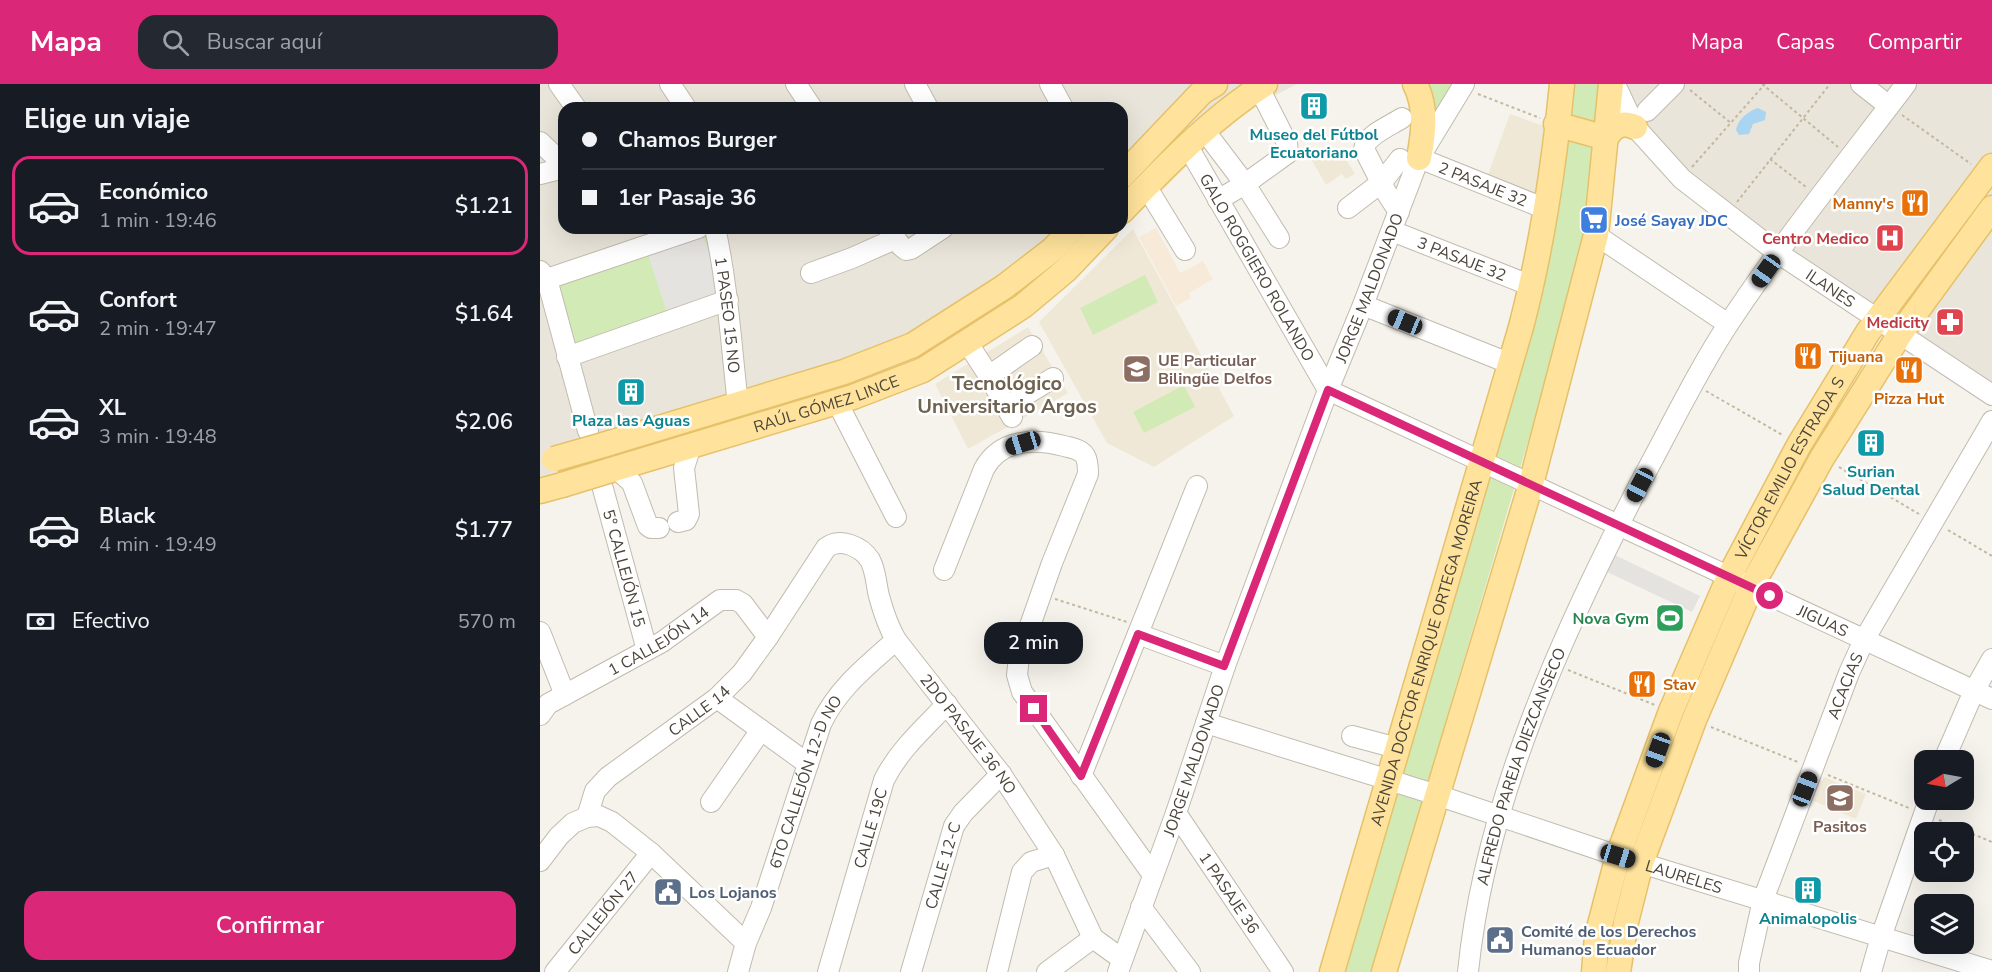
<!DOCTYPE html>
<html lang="es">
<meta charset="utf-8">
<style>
:root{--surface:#171b24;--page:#242831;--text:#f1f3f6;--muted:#9ea1a6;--line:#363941;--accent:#db2777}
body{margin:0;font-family:"Nunito Sans",sans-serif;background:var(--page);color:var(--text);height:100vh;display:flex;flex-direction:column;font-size:22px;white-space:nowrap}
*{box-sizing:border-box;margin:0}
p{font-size:20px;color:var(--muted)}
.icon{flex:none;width:33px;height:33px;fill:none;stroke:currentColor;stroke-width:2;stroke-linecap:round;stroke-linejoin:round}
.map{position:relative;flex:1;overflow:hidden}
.panel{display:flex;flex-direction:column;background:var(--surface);width:540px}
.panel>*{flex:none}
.top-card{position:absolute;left:18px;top:18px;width:570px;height:132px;border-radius:18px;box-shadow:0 6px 24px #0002;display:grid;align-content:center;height:132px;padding:0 24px;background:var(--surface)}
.needle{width:39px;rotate:260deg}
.fabs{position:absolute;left:1374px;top:666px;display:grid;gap:12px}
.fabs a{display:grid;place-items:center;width:60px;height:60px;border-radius:12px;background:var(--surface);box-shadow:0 6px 24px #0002;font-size:30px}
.end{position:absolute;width:27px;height:27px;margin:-14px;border:8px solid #db2777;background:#fff;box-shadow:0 0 0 3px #fff}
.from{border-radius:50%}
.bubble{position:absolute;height:42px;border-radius:18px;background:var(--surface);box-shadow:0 6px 24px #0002;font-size:20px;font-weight:600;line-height:42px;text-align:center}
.car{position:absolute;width:18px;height:36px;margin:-18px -9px;border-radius:8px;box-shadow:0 0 4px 2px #0007;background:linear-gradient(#222 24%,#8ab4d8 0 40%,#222 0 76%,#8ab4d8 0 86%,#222 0)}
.top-card b{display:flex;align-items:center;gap:21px;height:57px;font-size:22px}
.top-card b+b{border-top:2px solid var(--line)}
.top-card i{width:15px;height:15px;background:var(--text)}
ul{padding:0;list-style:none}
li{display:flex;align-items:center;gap:18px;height:99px;margin:0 12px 9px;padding:0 12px;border:3px solid transparent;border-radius:18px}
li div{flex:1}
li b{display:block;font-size:22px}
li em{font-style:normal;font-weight:600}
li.current{border-color:var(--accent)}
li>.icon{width:54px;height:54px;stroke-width:1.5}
h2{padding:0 24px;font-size:27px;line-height:72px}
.pay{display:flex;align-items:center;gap:15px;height:66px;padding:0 24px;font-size:22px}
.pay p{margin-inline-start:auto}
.button{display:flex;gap:12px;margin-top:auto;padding:12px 24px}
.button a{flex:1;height:69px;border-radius:18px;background:var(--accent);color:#fff;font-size:24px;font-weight:600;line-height:69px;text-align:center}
header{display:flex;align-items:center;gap:36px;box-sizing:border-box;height:84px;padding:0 30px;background:var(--accent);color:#fff}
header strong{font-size:28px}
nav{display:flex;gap:33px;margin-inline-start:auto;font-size:21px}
.search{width:420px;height:54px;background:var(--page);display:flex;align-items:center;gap:15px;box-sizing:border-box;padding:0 21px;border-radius:18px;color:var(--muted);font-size:22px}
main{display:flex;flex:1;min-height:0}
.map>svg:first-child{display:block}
</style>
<header>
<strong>Mapa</strong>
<div class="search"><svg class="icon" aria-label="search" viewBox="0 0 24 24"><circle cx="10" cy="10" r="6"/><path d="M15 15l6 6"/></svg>Buscar aquí</div>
<nav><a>Mapa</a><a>Capas</a><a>Compartir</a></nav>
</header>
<main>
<section class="panel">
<h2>Elige un viaje</h2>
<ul>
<li class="current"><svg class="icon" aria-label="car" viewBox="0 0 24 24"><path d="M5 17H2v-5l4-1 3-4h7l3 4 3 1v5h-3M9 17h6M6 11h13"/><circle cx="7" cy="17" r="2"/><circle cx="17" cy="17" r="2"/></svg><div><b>Económico</b><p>1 min · 19:46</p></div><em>$1.21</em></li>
<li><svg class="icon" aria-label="car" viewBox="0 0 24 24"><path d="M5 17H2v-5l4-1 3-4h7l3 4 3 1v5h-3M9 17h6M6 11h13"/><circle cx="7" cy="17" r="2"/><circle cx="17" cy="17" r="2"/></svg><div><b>Confort</b><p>2 min · 19:47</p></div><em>$1.64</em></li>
<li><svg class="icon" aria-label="car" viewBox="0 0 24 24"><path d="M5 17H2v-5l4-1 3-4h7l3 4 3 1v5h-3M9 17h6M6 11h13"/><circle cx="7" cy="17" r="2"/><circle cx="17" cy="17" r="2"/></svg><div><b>XL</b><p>3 min · 19:48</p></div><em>$2.06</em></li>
<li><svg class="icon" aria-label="car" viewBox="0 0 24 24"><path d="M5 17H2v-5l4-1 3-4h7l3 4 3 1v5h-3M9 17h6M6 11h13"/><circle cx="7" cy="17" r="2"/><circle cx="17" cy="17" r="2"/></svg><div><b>Black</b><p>4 min · 19:49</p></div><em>$1.77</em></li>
</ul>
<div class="pay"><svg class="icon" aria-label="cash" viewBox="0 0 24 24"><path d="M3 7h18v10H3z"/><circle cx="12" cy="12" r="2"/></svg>Efectivo<p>570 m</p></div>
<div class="button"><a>Confirmar</a></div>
</section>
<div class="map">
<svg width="1452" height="888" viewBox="0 0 1452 888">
<rect width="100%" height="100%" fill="#f6f3ec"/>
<path fill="#eae5da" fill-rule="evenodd" d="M 0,0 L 757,0 L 699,30 L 543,184 L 418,276 L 0,415 ZM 24,24 L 582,24 L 582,144 L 24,144 Z
M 1080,0 L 1452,0 L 1452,322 L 1338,249 L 1163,108 L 1100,42 L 1105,36 Z"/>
<path fill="#f7ead8" d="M 616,144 L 640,189 L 663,177 L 673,195 L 649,209 L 651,214 L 636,222 L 599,153 Z"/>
<path fill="#efe8d6" d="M 970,30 L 1010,44 L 1002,116 L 947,93 Z
M 796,63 L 799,64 L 815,90 L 806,95 L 802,90 L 786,101 L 770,73 Z
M 593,145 L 694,332 L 614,383 L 567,359 L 499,238 Z
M 488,243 L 528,309 L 428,365 L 395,300 Z
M 1284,693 L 1326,710 L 1316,735 L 1274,717 Z"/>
<path fill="#d2eab5" d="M 881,0 L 911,0 L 888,48 Z
M 1025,0 L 1064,0 L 1044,167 L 832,888 L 798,888 L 986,259 Z
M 174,144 L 188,216 L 27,273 L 7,195 Z
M 605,191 L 618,218 L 553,251 L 540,224 Z
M 644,301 L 655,323 L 604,349 L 593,328 Z"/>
<path fill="#e5e3e0" d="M 159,150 L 169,162 L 181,194 L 178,211 L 126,226 L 108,170 Z
M 1075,471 L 1160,512 L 1152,528 L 1067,488 Z"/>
<path fill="#a9d4f2" d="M 1218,24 L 1226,28 L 1225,36 L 1213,40 L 1209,50 L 1199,51 L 1196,46 C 1198,35 1208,27 1218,24 Z"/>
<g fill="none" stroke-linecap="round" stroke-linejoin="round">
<g stroke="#c2bbae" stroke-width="22">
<g id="minor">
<path d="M 19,0 L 36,24"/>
<path d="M 130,0 L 146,24"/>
<path d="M 256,0 L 272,24"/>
<path d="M 375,0 L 388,24"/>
<path d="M 510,0 L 523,24"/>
<path id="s1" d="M 1075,0 L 1095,43 L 1142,95 L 1238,169 L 1452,311"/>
<path d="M 1321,0 L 1349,22"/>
<path d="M 1107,27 L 1134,0"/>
<path d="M 664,46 L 705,100 L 739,154"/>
<path d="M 0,58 L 24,81"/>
<path id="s2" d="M 647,61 L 788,306"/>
<path id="s3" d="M 879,74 L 1006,125"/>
<path d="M 0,90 L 24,84"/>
<path d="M 606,102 L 645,166"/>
<path d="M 678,116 L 705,100 L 748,69 L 747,59 L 719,4"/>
<path d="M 808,124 L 842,98 L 860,75"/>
<path d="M 859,128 L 846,108 L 824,65 C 826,51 850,42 862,34"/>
<path id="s4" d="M 175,144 C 188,202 191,261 198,320"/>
<path d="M 348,144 L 361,162 L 366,166 L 371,165 L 403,144"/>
<path id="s5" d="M 852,147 L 992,202"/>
<path d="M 1056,151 L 1188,240"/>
<path d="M 0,187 L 7,195 L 48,347"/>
<path d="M 271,189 L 312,174 L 355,155"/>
<path d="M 7,195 L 158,144"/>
<path d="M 823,221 L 971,280"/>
<path d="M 427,258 L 449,292 L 472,333"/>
<path d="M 27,273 L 188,216"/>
<path d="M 449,292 L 492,262"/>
<path id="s6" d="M 788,306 L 1452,615"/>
<path d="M 297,318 L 356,433"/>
<path d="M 466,323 L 513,294"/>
<path d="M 76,384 L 92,399 L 108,442 L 111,444 L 119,444"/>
<path id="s7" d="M 63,405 L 107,566"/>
<path d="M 138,438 L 146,436 L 149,430 L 144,384 L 151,362"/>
<path d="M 404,486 L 444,385 C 460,355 495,354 524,362 C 531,364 541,365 545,372 C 548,377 548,384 548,390 L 512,479 L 479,573 L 477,591 L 482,608 L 613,791"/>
<path d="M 0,548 L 25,611"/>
<path d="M 598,550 L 685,582"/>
<path d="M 177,614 L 268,680"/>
<path id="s8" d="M 0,631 L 8,620 L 122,558 L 180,516 L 196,516 L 203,520 L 228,553"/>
<path id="s9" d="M 666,639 L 897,711 L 1078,772 L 1452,887"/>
<path d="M 812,652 L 857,664"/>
<path d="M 1404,676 L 1434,607 L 1452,575"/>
<path d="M 541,692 L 657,402"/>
<path d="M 171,718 L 221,646"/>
<path id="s10" d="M 636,729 L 743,888"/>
<path id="s11" d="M 47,733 L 55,707 L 68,693 L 177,614 L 202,589 L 228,553 L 286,464 C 299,453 321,462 330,476 C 336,487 336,500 339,512 C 343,527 348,542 356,556 L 461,690 L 514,771 L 553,854"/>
<path d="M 0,777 L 19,752 L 33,739 L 47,733 L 59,732 L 72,738 L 111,769 L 206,859"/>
<path d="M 601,823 L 650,888"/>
<path id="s12" d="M 15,888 L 111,769"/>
<path id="s13" d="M 198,888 L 206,859 L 221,824 L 281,640 C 298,604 327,582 356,556"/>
<path id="s14" d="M 288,888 L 344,696 C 359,666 384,644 407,620"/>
<path id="s15" d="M 371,888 L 414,742 L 423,729 L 461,690"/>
<path d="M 457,888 L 482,788 L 491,778 L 514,771"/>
<path d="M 507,888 L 553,854 L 582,875"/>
<path id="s16" d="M 578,888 L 636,729 L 685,582 L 788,306 L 823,221 L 879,74 L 924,0"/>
<path id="s17" d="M 928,888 C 945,716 1026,540 1106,388 C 1133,338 1158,286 1189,239 C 1244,156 1306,79 1366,0"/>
<path id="s18" d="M 1209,888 L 1209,879 L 1223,816 L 1309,589 L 1324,556 L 1452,337"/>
<path d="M 1331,888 L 1341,853 L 1389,716"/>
</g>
</g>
<g stroke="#e6c16a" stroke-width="27">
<g id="major">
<path d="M 875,0 C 887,24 884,48 879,74"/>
<path d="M 1016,40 L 1066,54"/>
<path d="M 1066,54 C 1073,42 1082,37 1095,43"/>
<path d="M 582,92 L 662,8 L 675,0"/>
<path d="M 582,127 C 627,81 670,35 725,0"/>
<path d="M 63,361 L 304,288 L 373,261 L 464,203 L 512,166 L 533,144"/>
<path id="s19" d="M 71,386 L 313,313 L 383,286 L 483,222 L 526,186 L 566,144"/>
<path d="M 0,407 L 22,401"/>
<path id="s20" d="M 792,888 L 981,243 C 1002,163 1014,82 1022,0"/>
<path d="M 844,888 L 991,400 L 1056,151 L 1071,0"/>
<path id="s21" d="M 1054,888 L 1057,852 L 1078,772 L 1131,627 L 1189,493 L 1259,361 L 1328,248 L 1452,82"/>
<path d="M 1078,888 L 1086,838 L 1101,779 L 1154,636 L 1211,503 L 1282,374 L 1360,250 L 1452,124"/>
</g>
</g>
<path stroke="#c4b79f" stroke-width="2" stroke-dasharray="3 3" stroke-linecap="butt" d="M 1222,0 L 1298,63
M 1150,6 L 1191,39
M 938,10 L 1000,34
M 1362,31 L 1431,80
M 1230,75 L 1266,103
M 1152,83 L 1225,0
M 1197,118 L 1290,0
M 1166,307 L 1244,352
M 1299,383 L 1379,430
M 1408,446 L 1452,472
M 515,515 L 587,538
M 1028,586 L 1115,621
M 1171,643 L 1258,678
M 1288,691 L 1369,724
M 1399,736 L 1452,758"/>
<use href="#minor" stroke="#fff" stroke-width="20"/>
<use href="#major" stroke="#ffe39c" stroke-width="24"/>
<g stroke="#e6c16a" stroke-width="27" stroke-linecap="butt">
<path id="major-bridge" d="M 14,375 L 63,361
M 22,401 L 71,386"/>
</g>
<use href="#major-bridge" stroke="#ffe39c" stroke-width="24"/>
</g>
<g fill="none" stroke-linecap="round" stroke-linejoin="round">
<path stroke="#db2777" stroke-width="8" d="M 494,625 L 541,692 L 598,550 L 684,582 L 788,306 L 1230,512"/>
</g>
<defs>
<g id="building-square" transform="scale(1.5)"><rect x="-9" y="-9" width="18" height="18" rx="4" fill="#0f9aa8" stroke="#fff"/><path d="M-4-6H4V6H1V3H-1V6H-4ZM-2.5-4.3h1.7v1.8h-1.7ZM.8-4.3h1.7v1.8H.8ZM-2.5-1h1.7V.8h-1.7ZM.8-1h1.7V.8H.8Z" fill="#fff"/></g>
<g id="restaurant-square" transform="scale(1.5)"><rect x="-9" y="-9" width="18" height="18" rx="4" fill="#e8710a" stroke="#fff"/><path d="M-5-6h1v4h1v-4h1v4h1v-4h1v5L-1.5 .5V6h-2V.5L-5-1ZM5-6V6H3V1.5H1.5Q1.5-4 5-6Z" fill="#fff"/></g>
<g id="supermarket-square" transform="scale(1.5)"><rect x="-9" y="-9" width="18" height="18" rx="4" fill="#3f7fe0" stroke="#fff"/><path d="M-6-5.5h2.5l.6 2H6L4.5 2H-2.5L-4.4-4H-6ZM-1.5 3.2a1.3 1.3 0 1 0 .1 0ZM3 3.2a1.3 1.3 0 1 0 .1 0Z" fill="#fff"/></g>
<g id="hospital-square" transform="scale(1.5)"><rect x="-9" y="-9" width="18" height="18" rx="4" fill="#e0444e" stroke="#fff"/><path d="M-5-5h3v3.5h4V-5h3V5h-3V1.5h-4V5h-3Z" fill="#fff"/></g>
<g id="pharmacy-square" transform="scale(1.5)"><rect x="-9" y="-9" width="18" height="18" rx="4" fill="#e0444e" stroke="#fff"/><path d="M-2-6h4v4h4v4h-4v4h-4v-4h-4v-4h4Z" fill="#fff"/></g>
<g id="school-square" transform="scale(1.5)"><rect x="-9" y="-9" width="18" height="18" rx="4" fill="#8d6e63" stroke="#fff"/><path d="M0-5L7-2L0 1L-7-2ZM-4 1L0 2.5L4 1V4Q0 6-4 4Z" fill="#fff"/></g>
<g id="stadium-square" transform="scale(1.5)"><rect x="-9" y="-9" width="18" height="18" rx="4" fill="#2e9e5b" stroke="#fff"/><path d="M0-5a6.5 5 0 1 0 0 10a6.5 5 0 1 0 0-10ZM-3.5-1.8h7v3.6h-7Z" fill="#fff"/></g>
<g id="civic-square" transform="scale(1.5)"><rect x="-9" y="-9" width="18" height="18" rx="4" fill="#5c6f8a" stroke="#fff"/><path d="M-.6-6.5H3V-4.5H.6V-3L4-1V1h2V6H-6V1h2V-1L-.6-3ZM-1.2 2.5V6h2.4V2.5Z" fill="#fff"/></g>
</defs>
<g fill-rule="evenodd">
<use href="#building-square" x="774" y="22"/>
<use href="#restaurant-square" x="1375" y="119"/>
<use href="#supermarket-square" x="1054" y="136"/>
<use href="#hospital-square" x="1350" y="154"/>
<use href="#pharmacy-square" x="1410" y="238"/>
<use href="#restaurant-square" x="1268" y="272"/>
<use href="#school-square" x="597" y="285"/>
<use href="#restaurant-square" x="1369" y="286"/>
<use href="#building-square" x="91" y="308"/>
<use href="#building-square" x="1331" y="359"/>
<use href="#stadium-square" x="1130" y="534"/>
<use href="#restaurant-square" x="1102" y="600"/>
<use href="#school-square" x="1300" y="714"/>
<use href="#building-square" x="1268" y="806"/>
<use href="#civic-square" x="128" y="808"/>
<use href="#civic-square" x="960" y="856"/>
</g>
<g text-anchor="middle" stroke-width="5" stroke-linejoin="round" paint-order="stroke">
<g font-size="16" font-weight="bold" fill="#0d838f" stroke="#fff">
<text x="774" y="56">Museo del Fútbol<tspan x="774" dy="18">Ecuatoriano</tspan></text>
<text x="91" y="342">Plaza las Aguas</text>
<text x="1331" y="393">Surian<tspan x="1331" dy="18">Salud Dental</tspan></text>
<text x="1268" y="840">Animalopolis</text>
</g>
<g font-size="16" fill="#4b4439" stroke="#fff">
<text dy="6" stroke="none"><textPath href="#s3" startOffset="69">2 PASAJE 32</textPath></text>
<text dy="6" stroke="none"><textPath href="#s5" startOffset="75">3 PASAJE 32</textPath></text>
<text dy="6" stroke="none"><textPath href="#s2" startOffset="141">GALO ROGGIERO ROLANDO</textPath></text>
<text dy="6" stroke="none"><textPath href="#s16" startOffset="729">JORGE MALDONADO</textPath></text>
<text dy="6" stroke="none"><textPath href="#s1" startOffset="302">ILANES</textPath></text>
<text dy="6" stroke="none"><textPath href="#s4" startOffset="88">1 PASEO 15 NO</textPath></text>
<text dy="6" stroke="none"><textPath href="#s19" startOffset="225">RAÚL GÓMEZ LINCE</textPath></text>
<text dy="6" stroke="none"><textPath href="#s21" startOffset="544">VÍCTOR EMILIO ESTRADA S</textPath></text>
<text dy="6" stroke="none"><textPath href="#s7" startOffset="82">5° CALLEJÓN 15</textPath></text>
<text dy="6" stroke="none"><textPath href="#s6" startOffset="546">JIGUAS</textPath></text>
<text dy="6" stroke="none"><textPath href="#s8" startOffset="141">1 CALLEJÓN 14</textPath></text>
<text dy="6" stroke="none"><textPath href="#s20" startOffset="333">AVENIDA DOCTOR ENRIQUE ORTEGA MOREIRA</textPath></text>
<text dy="6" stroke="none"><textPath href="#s18" startOffset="303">ACACIAS</textPath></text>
<text dy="6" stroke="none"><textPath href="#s11" startOffset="159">CALLE 14</textPath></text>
<text dy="6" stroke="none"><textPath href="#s11" startOffset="621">2DO PASAJE 36 NO</textPath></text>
<text dy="6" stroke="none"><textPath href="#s16" startOffset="225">JORGE MALDONADO</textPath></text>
<text dy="6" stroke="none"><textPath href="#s17" startOffset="213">ALFREDO PAREJA DIEZCANSECO</textPath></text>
<text dy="6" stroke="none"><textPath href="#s13" startOffset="202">6TO CALLEJÓN 12-D NO</textPath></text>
<text dy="6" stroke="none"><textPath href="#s14" startOffset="150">CALLE 19C</textPath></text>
<text dy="6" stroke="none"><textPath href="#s15" startOffset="111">CALLE 12-C</textPath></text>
<text dy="6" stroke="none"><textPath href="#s9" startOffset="502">LAURELES</textPath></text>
<text dy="6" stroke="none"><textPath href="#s10" startOffset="96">1 PASAJE 36</textPath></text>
<text dy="6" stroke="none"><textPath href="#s12" startOffset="76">CALLEJÓN 27</textPath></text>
</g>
<g font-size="16" font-weight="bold" fill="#c56008" stroke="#fff" text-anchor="start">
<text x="1354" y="125" text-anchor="end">Manny's</text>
<text x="1289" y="278">Tijuana</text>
<text x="1369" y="320" text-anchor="middle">Pizza Hut</text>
<text x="1123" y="606">Stav</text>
</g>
<g font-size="16" font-weight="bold" fill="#366cbe" stroke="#fff" text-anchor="start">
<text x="1075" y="142">José Sayay JDC</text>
</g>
<g font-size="16" font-weight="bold" fill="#be3a42" stroke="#fff" text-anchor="end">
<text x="1329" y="160">Centro Medico</text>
<text x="1389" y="244">Medicity</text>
</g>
<g font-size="16" font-weight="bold" fill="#785e54" stroke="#fff" text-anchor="start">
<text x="618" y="282">UE Particular<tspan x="618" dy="18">Bilingüe Delfos</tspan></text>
<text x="1300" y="748" text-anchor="middle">Pasitos</text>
</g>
<g font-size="16" font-weight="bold" fill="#27864d" stroke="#fff" text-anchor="end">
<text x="1109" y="540">Nova Gym</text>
</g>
<g font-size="16" font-weight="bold" fill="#4e5e75" stroke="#fff" text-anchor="start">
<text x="149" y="814">Los Lojanos</text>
<text x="981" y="853">Comité de los Derechos<tspan x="981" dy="18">Humanos Ecuador</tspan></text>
</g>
<g font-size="20" font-weight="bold" fill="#6e6250" stroke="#fff">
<text x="467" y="306">Tecnológico<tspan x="467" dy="23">Universitario Argos</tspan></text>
</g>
</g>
</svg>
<div class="fabs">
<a><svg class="needle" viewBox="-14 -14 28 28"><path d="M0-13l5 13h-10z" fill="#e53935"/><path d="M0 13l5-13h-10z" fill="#9ea1a6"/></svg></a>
<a><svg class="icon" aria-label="locate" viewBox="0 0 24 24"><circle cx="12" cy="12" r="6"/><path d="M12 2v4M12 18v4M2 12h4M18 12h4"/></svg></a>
<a><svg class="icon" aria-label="layers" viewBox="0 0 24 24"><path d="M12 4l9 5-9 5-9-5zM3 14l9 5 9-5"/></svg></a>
</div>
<i class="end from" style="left:1230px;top:512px"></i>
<i class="end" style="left:494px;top:625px"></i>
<div class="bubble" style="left:444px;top:538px;width:99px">2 min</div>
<i class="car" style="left:1226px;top:187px;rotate:215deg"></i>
<i class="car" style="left:865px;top:238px;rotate:292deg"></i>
<i class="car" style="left:483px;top:359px;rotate:253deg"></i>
<i class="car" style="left:1100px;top:401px;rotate:208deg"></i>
<i class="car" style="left:1118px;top:666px;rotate:200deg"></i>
<i class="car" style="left:1265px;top:705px;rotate:21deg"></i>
<i class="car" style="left:1078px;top:772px;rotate:107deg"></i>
<div class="top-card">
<b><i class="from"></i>Chamos Burger</b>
<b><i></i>1er Pasaje 36</b>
</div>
</div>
</main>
